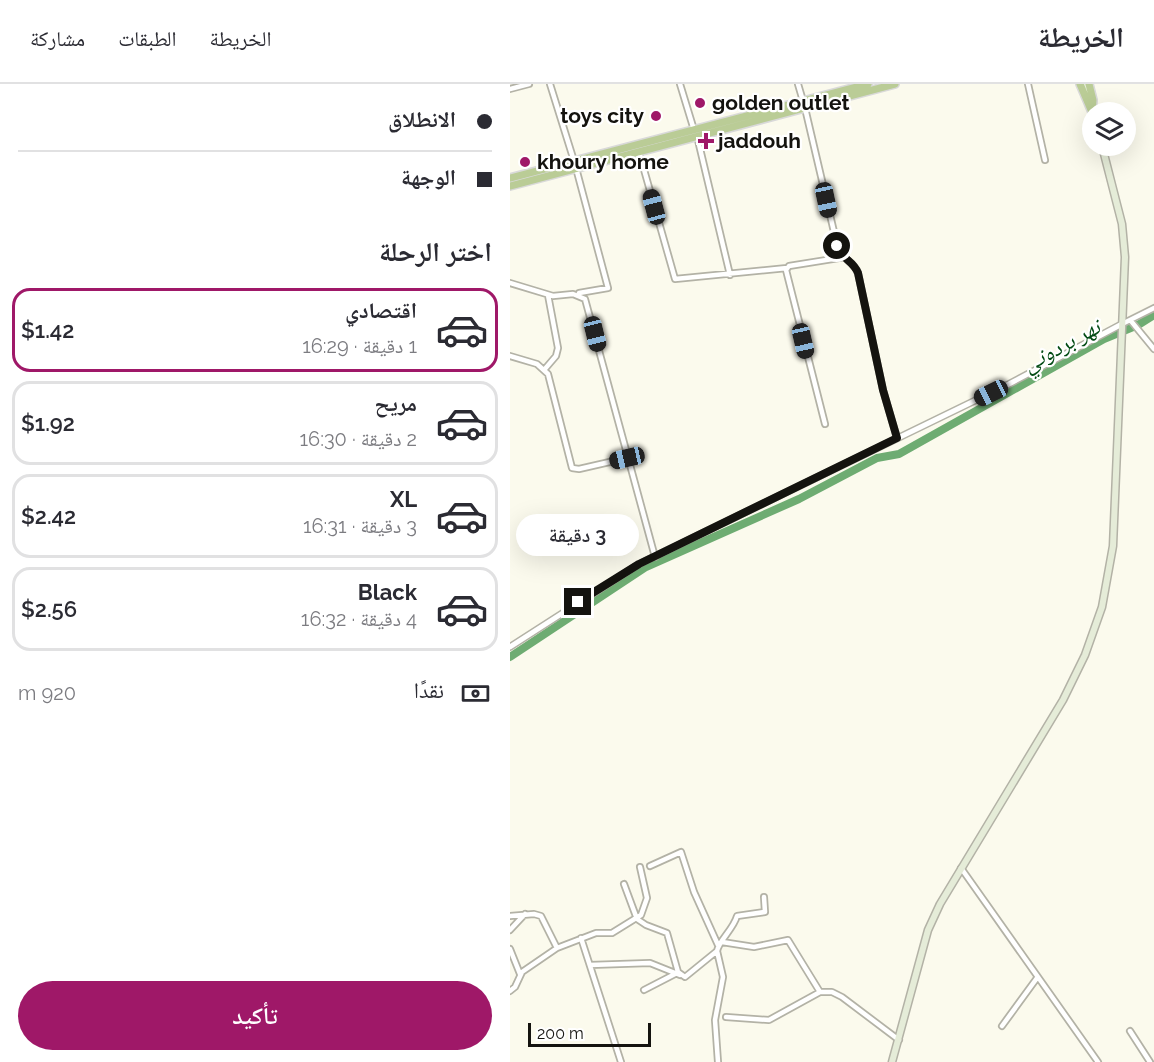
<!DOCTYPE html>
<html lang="ar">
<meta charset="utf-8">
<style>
:root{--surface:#fff;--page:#f2f2f3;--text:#2b2b33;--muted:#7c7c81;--line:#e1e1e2;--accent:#9f1868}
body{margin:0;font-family:Raleway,"Noto Naskh Arabic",sans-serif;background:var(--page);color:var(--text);direction:rtl;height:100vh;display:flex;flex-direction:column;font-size:22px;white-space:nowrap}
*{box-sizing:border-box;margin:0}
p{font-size:20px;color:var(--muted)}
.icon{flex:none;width:33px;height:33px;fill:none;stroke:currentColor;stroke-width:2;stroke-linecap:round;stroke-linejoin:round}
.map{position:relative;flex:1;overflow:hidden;direction:ltr}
.sheet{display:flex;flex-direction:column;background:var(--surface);width:510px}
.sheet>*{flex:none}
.banner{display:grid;align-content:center;height:132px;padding:0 18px;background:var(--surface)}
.buttons{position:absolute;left:572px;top:18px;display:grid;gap:12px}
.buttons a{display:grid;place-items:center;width:54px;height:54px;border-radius:50%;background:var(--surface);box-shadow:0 6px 24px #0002;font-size:30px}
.scale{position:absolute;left:18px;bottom:15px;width:123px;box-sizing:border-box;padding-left:6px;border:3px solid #14130f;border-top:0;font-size:16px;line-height:21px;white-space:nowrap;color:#14130f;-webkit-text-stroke:4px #fff;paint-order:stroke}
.end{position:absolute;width:27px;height:27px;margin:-14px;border:8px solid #14130f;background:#fff;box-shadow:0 0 0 3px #fff}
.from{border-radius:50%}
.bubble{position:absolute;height:42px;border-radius:21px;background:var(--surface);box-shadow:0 6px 24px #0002;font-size:20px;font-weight:600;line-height:42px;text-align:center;direction:rtl}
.car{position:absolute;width:18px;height:36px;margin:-18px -9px;border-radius:8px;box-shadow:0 0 4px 2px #0007;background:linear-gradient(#222 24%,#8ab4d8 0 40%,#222 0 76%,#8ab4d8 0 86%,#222 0)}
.banner b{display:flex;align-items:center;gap:21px;height:57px;font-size:22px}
.banner b+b{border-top:2px solid var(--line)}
.banner i{width:15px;height:15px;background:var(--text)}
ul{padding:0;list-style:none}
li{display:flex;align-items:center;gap:18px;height:84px;margin:0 12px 9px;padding:0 6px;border:3px solid var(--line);border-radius:18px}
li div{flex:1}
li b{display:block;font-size:22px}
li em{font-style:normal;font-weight:600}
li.on{border-color:var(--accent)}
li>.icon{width:54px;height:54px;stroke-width:1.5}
h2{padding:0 18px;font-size:27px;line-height:72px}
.pay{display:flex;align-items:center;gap:15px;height:66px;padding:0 18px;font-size:22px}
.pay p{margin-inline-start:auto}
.primary-button{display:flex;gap:12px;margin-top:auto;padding:12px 18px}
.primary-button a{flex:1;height:69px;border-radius:36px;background:var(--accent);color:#fff;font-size:24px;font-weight:600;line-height:69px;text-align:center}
header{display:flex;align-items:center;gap:36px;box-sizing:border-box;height:84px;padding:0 30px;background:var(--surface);border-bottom:2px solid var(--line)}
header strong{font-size:28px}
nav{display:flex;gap:33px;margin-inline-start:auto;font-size:21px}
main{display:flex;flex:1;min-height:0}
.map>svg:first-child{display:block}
</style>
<header>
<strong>الخريطة</strong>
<nav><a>الخريطة</a><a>الطبقات</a><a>مشاركة</a></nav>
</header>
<main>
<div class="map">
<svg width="644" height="978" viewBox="0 0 644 978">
<rect width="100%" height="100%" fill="#fbfaed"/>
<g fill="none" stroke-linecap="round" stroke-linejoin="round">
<path stroke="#6eac72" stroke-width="8" d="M 0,573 L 136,483 L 289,415 L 367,374 L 389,370 L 594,255 L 628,241 L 644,231"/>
<g stroke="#b3b2a6" stroke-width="8">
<path id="minor" d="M 40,0 L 64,77
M 170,0 L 184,46
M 288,0 L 293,17
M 518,0 L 535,76
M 0,5 L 19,0
M 295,24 L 328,165 C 333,176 344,177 348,189 L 373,306 L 387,354
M 187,52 L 220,191
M 129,68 L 165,195 L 277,184
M 66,84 L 98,204 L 69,209
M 0,199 L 43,212 L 63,210 L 75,215 L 145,473
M 621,237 L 644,265
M 612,240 L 644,224
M 0,272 L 27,280 L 38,290 L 62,384 L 69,385 L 117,374
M 34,286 L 46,272 L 48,264 L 38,211
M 315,340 L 276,186 L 279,182 L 335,173
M 140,782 L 171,768 L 184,808 L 208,861
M 451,784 L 588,978
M 114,800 L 127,835 L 136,841 L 157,849 L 168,888 L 175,893 L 207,867 C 209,856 223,846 227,832 L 255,828 L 254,813
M 0,832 L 24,830 L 31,832 L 47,864
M 0,846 L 15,830
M 71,854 L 111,978
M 212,858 L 244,863 L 278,856 L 310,908 L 322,908 L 332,913 L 389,956
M 0,865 L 10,890
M 207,867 L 213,893 L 205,936 L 208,978
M 80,881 L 140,879 L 170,891
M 134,906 L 165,890
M 0,907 L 5,903 L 12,888 L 47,864 L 86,849 L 102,849 L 131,831 L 137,814 L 130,783
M 216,933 L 259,936 L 310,908
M 492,942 L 527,894
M 620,947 L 640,978"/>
</g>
<g stroke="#b3b2a6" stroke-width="8">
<path id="tertiary" d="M 0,563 L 129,480 L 499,300 L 612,240"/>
</g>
<g stroke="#b3b2a6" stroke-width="9">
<path id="secondary" d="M 575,0 L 579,14
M 382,978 L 418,846 L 430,820 L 553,616 L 575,571 L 592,523 L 603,462 L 615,173 L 612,140 L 592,62"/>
</g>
<g stroke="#d9d9d9" stroke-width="10">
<path id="trunk" d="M 570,0 L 582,28
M 579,0 L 583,16 L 582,28
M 0,94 L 358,0
M 0,102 L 385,0"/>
</g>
<use href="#minor" stroke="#fff" stroke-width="4.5"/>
<use href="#tertiary" stroke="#fff" stroke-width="5"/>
<use href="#secondary" stroke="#e5ecd8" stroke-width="6"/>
<use href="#trunk" stroke="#bacc96" stroke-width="7"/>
</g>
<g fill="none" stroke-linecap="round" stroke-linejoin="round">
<path stroke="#14130f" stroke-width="8" d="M 68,518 L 129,480 L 387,354 L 373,306 L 348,189 C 343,176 331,175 327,162"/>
</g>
<g fill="#9f1868" stroke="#fff" stroke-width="2">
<circle cx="190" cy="19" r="6"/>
<circle cx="146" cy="32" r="6"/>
<path d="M193 48h6v6h6v6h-6v6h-6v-6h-6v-6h6z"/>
<circle cx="15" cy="78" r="6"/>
</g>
<g text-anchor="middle" stroke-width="4.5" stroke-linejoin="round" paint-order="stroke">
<g font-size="21" font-weight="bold" fill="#14130f" stroke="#fff" text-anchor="start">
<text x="202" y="26">golden outlet</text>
<text x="134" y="39" text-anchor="end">toys city</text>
<text x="208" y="64">jaddouh</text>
<text x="27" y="85">khoury home</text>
</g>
<g font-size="22" font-style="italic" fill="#024b14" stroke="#fff">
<text transform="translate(551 261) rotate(-29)" y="8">نهر بردوني</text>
</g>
</g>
</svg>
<div class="buttons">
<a><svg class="icon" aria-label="layers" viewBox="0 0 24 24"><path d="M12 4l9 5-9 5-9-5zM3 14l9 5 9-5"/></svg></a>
</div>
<div class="scale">200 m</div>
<i class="end from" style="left:327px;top:162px"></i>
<i class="end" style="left:68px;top:518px"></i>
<div class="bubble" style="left:6px;top:430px;width:123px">3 دقيقة</div>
<i class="car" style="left:316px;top:116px;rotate:168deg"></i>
<i class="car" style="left:144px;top:123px;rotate:345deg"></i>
<i class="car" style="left:85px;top:250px;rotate:166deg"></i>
<i class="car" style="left:293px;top:257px;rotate:167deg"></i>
<i class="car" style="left:481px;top:309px;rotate:244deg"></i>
<i class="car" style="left:117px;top:374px;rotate:257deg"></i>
</div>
<section class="sheet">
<div class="banner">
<b><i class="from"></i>الانطلاق</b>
<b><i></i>الوجهة</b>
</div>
<h2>اختر الرحلة</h2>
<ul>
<li class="on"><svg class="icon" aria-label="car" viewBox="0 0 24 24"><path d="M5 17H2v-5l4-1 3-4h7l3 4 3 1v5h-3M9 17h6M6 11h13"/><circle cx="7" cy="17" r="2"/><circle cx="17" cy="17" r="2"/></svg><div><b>اقتصادي</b><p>1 دقيقة · 16:29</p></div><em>$1.42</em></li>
<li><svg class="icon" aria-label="car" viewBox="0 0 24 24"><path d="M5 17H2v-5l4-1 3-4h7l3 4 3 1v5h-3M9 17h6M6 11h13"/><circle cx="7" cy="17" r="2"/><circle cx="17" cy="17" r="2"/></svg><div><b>مريح</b><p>2 دقيقة · 16:30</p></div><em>$1.92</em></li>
<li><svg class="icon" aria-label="car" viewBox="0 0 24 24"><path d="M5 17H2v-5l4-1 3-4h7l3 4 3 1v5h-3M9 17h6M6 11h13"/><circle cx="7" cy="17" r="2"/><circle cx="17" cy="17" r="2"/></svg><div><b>XL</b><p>3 دقيقة · 16:31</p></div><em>$2.42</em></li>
<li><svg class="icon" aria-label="car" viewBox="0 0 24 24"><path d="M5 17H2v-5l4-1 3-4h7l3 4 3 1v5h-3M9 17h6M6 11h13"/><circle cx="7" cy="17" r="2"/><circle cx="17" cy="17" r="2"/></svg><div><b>Black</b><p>4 دقيقة · 16:32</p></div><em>$2.56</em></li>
</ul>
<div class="pay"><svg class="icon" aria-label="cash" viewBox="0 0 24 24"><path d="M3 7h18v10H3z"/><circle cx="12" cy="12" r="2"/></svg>نقدًا<p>920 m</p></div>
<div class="primary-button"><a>تأكيد</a></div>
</section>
</main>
